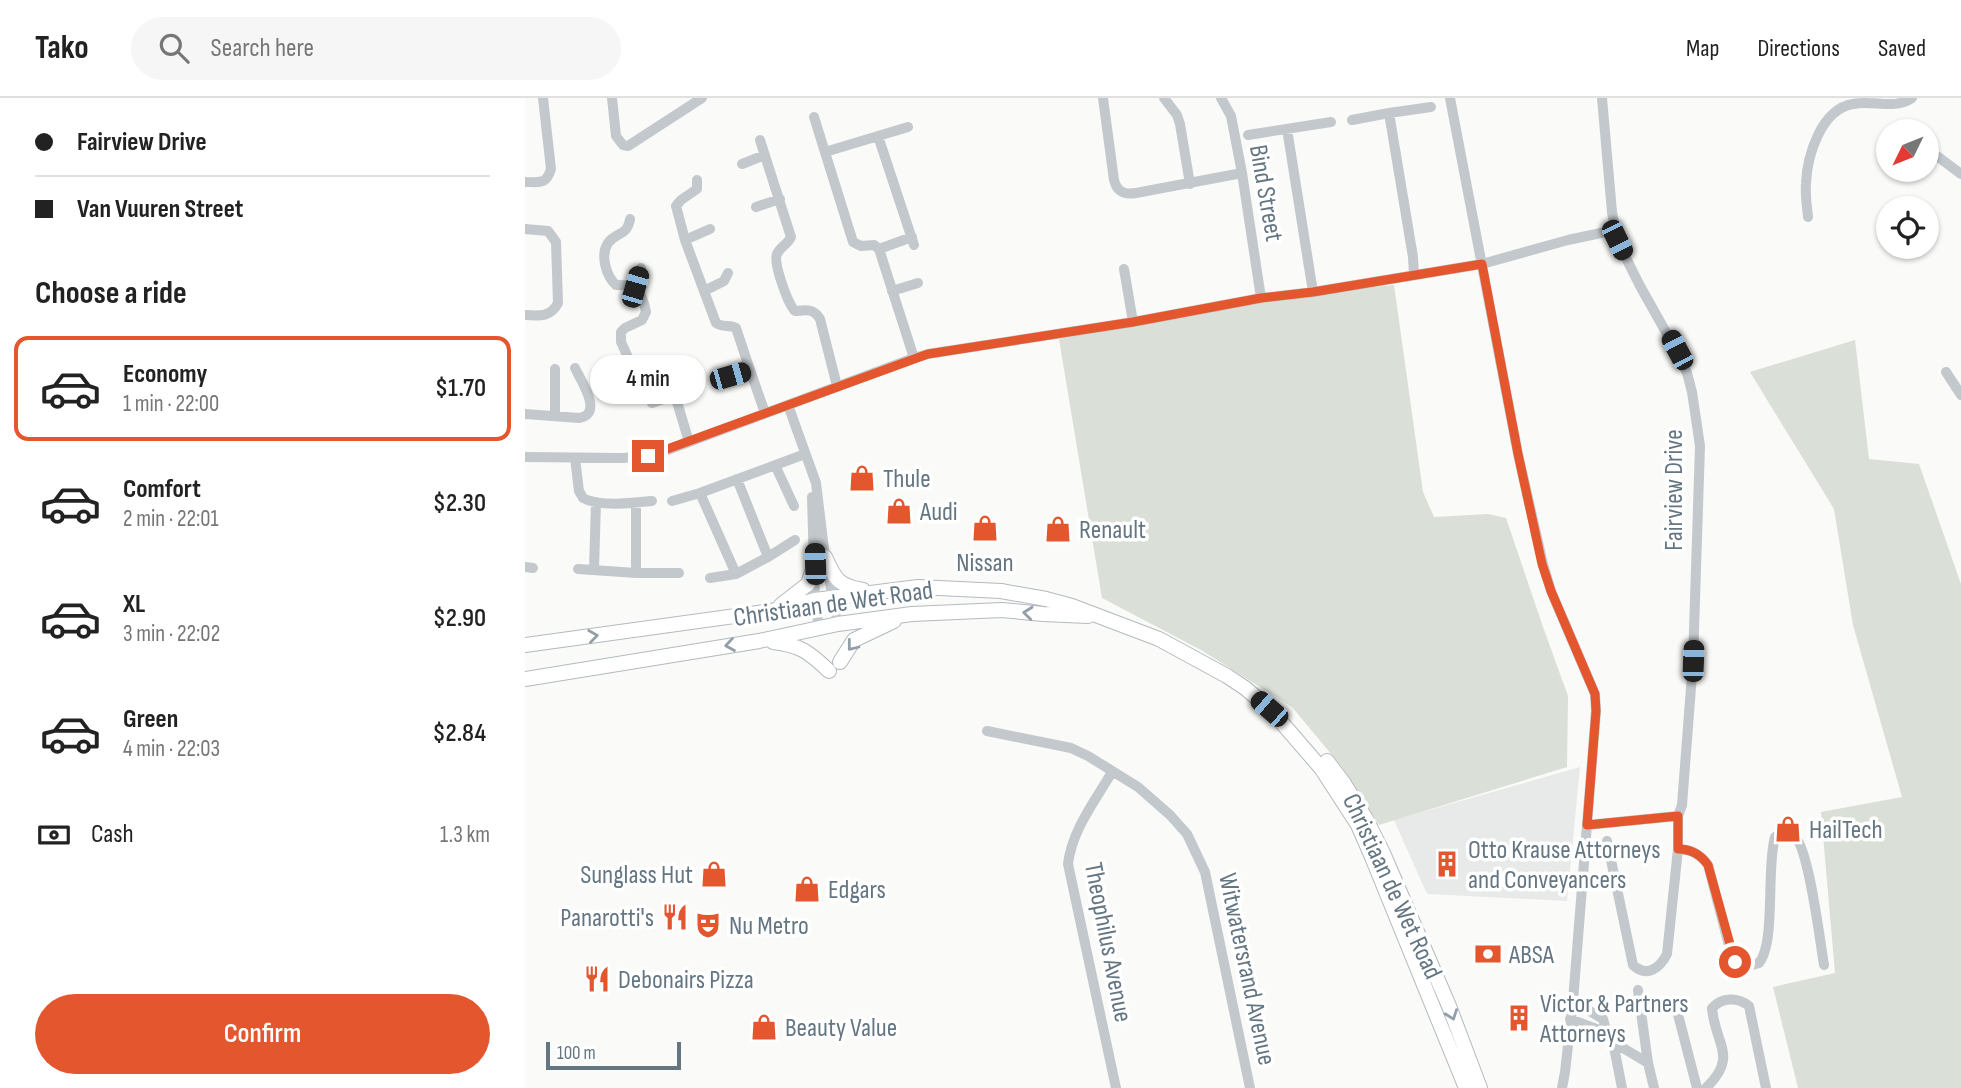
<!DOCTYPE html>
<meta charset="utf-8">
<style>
:root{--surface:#fff;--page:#f6f6f6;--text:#222;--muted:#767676;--line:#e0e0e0;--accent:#e4572e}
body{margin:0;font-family:"Sofia Sans Condensed",sans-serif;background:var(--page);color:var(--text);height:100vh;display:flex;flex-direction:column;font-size:26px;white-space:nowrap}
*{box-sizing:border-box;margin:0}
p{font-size:23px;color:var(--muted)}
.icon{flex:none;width:38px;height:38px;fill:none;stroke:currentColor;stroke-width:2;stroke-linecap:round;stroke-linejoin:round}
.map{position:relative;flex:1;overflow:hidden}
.side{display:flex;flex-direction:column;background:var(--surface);width:525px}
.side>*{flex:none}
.top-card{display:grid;align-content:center;height:154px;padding:0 35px;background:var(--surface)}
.needle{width:46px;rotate:227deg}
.buttons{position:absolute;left:1351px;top:21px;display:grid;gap:14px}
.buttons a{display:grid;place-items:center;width:63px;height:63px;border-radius:50%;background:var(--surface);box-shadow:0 2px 5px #0004;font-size:35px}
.scale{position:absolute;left:21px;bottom:18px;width:135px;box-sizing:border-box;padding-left:7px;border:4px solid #657683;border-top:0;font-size:19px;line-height:24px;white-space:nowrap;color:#657683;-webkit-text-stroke:5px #fff;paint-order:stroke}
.end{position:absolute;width:32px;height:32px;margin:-16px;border:9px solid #e4572e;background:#fff;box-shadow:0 0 0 4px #fff}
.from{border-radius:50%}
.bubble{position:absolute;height:49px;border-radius:24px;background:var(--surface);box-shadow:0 2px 5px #0004;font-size:23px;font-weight:600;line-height:49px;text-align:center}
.car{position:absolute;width:21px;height:42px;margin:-21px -10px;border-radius:9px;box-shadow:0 0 5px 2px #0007;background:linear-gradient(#222 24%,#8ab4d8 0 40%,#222 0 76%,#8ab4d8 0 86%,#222 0)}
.top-card b{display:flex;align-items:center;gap:24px;height:66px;font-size:26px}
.top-card b+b{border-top:2px solid var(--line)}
.top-card i{width:18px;height:18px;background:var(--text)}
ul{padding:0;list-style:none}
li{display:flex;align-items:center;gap:21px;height:105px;margin:0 14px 10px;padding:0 21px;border:4px solid transparent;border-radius:14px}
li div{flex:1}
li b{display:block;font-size:26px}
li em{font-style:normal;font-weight:600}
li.on{border-color:var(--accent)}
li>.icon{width:63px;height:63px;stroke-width:1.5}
h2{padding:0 35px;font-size:32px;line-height:84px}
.pay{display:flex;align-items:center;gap:18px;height:77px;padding:0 35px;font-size:26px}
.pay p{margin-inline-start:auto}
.cta{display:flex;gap:14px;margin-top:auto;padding:14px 35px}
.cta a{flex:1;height:80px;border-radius:42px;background:var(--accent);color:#fff;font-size:28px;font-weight:600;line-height:80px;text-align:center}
header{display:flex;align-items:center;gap:42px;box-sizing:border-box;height:98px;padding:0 35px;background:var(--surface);border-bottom:2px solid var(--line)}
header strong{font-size:33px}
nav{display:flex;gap:38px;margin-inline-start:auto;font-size:24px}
.search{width:490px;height:63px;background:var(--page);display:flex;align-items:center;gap:18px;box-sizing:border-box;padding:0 24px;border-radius:38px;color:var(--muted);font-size:26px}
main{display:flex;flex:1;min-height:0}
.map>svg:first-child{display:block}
</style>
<header>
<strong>Tako</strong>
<div class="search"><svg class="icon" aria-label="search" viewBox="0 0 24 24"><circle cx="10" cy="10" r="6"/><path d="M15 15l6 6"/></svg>Search here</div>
<nav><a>Map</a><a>Directions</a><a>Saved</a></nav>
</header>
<main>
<section class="side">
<div class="top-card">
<b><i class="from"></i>Fairview Drive</b>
<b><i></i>Van Vuuren Street</b>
</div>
<h2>Choose a ride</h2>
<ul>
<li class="on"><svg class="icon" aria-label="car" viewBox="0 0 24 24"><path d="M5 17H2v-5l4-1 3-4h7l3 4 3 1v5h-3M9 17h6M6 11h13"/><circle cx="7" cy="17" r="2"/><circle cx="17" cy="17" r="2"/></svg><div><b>Economy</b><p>1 min · 22:00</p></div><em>$1.70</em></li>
<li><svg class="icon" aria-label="car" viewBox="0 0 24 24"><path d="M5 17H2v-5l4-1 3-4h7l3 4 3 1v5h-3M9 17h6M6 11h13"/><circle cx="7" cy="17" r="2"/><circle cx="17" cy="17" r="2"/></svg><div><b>Comfort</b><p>2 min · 22:01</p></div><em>$2.30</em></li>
<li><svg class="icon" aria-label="car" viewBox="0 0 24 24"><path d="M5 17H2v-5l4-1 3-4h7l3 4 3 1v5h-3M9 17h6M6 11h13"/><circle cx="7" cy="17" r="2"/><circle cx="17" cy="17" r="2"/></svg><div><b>XL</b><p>3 min · 22:02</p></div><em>$2.90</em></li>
<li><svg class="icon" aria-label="car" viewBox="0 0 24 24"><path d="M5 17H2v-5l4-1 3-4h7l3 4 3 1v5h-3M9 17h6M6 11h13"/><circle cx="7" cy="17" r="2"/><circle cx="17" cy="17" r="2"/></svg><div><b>Green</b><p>4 min · 22:03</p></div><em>$2.84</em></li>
</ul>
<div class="pay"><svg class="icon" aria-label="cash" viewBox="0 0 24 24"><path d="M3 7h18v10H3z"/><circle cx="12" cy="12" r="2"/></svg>Cash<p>1.3 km</p></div>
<div class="cta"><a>Confirm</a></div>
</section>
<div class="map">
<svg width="1436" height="990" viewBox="0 0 1436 990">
<rect width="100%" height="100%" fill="#fafaf8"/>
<path fill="#e8e9e9" d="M 1055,669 L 1042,803 L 902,796 L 869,722 Z"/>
<path fill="#dadfd7" d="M 869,187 L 898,394 L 909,419 L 963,416 L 981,420 L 1018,529 L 1043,598 L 1042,669 L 854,727 L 817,669 L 767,609 L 676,552 L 577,500 L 534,241 L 736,200 Z
M 1330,242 L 1344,361 L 1394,366 L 1436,486 L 1436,990 L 1273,990 L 1248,889 L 1310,875 L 1296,714 L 1377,699 L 1328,527 L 1309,411 L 1225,274 Z"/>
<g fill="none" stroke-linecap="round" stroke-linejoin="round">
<g stroke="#b3babf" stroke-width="16">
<path id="secondary" d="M 300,459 C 310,481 313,488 338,492
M 256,507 L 283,486 L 290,465
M 248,544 C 275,547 284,554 304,573
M 0,547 L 246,513 L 290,502 L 393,489 L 476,493 L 521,501 L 547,508 L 634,541 L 702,578 L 720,590 L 745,611 L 796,670 L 833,727 L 847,759 L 941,990
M 315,564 L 329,542 L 369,523
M 0,581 L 234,543 L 313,526 L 387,516 L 477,512 L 518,516 L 563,518
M 802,663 L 818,684 L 841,721 L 858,755 L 924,908 L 955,990"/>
</g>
<path stroke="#c3c8cc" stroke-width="10" d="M 87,0 L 91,38 L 98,47 L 103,48 L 177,0
M 578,0 L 589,82 C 592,94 599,97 611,95 L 717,75
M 639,0 L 652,17 L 655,26 L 665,86
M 696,0 L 706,18 L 717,75 L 736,200
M 925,0 L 993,356 L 1018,466 L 1026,493 L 1070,596 L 1071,613 L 1048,903 L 1040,974 L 1037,990
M 864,15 L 906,9
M 289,19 L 328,144 L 336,148 L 349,147 L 354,151 L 389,260
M 827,22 L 864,15 L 888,159 L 889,177
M 762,31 L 788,194
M 723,37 L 806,24
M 353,38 L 389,147
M 235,42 L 266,139 C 263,146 255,149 252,156 C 248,165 263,206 270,213 C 282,212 288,210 295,221 L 312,288
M 300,54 L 383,29
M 1412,58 L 1436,76
M 217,66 L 240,57
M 0,84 C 15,84 21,87 26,71 L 18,0
M 231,109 L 255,101
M 1283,119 C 1282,108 1280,97 1281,86 C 1282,58 1296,11 1328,6 C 1349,2 1369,12 1387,0
M 105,121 C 102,139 92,133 83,145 C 75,157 81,178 91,187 C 112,186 117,193 121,214 L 117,222 L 100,230 L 96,234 L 96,244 L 107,268 C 118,271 125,261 137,267 L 150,297
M 0,131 L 23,133 L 31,144 L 33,205 C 26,219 15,218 0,217
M 160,142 L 151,108 L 156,102 L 172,91 L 172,82
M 354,151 L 387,139
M 599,171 L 608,224
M 203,175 L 199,183 L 179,193 L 191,225 C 198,230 205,226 211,230 L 225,272
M 110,189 L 116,170
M 179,193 L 160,142 L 185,131
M 367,193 L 393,185
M 30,271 L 30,318
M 1421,274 L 1436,297
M 205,278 L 225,272 L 240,315
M 127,305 L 150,297 L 164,344
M 263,307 L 291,385 L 300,459 L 313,526
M 0,316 L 54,320 C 79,316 56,283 50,270
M 0,359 L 98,360 L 129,357 L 389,260 L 403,256 L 608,224 L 736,200 L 788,194 L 957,166 L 1043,142 L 1090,132
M 50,360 L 54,393 L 58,400 C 74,409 109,405 127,403
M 250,367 L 269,408
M 212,381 L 243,459 L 270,442
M 175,395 L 211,476
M 287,399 L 290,502 L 294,529
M 147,403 L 175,395 L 280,356
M 111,405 L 111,475 L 154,475
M 0,469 L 8,470
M 53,471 L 111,475
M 69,472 L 71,404
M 185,480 L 211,476 L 243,459
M 462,633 L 546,650 L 563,658 L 613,689 L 645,717 L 662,736 L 680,774 L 725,990
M 587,674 C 570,703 547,732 543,766 L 591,990
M 1062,727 L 1153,718 L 1157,707 L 1168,563 L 1175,348 L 1167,294 L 1162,275 L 1151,252 L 1115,188 L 1092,142 L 1087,114 L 1077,0
M 1082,743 L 1108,867 C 1122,880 1135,870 1142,856 L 1153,751 L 1153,718
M 1153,751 C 1166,751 1176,757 1183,767 L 1207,859 L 1213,867 L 1224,868 L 1234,865 C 1251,845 1241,770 1250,739 C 1256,736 1264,734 1270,739 C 1284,751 1295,844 1299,867
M 1113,892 L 1123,965
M 1048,903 L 1078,921 L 1082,935 L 1088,944 L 1097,990
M 1150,905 L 1172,990
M 1045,921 L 1082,935
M 1088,944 L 1123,965 L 1129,990
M 1181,990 C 1214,958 1190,947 1187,910 C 1197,899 1213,899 1224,908 L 1241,990"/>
<use href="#secondary" stroke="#fff" stroke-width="14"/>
</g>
<defs><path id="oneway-chevron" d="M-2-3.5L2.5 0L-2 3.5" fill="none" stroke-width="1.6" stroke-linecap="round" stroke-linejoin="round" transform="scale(1.75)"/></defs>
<g stroke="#939fa8">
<use href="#oneway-chevron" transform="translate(503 515) rotate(-174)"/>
<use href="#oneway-chevron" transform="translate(68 538) rotate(-8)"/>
<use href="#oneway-chevron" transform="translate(205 547) rotate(171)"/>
<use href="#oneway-chevron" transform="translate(327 548) rotate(128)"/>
<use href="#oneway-chevron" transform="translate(927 917) rotate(70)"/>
</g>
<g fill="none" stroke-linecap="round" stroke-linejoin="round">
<path stroke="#e4572e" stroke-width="9" d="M 123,358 L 403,256 L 608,224 L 736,200 L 788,194 L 957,166 L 993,356 L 1017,466 L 1026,493 L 1070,596 L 1071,613 L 1062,727 L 1153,718 L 1153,751 C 1166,751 1176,757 1183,767 L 1210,864"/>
</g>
<defs>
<g id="shop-bare" transform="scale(2.1)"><path d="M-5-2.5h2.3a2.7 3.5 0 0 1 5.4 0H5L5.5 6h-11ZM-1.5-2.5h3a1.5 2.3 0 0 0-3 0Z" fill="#e4572e" stroke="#fff" stroke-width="2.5" paint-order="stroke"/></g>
<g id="building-bare" transform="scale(2.1)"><path d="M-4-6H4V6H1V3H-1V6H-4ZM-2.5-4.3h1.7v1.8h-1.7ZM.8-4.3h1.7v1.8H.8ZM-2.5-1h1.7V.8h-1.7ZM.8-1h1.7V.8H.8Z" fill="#e4572e" stroke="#fff" stroke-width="2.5" paint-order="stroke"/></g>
<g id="restaurant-bare" transform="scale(2.1)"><path d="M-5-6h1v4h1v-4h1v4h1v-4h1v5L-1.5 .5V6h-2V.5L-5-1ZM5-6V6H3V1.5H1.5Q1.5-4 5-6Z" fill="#e4572e" stroke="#fff" stroke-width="2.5" paint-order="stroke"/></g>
<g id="theatre-bare" transform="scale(2.1)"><path d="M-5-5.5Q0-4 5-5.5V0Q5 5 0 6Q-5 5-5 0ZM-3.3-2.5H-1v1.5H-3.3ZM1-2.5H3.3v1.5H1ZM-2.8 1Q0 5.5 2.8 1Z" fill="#e4572e" stroke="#fff" stroke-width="2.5" paint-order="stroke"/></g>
<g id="bank-bare" transform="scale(2.1)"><path d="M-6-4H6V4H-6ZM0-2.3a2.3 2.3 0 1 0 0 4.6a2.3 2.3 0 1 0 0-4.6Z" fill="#e4572e" stroke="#fff" stroke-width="2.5" paint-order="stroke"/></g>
</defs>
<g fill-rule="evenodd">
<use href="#shop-bare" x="337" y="380"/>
<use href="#shop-bare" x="374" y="413"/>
<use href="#shop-bare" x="460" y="430"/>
<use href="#shop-bare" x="533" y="431"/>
<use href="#shop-bare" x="1263" y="731"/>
<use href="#building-bare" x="922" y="766"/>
<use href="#shop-bare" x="189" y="776"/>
<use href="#shop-bare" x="282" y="791"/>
<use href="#restaurant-bare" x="150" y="819"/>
<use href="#theatre-bare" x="183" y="827"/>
<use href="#bank-bare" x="963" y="856"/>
<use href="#restaurant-bare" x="72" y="881"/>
<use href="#building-bare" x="994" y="920"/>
<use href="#shop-bare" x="239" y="929"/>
</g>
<g text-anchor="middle" stroke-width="7" stroke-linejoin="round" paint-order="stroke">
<g font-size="26" fill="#657683" stroke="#fff">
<text transform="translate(742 95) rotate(80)" y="9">Bind Street</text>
<text transform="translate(1148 392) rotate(-90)" y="9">Fairview Drive</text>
<text transform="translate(308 505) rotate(-8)" y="9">Christiaan de Wet Road</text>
<text transform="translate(868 788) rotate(65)" y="9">Christiaan de Wet Road</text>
<text transform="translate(584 844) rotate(79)" y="9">Theophilus Avenue</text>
<text transform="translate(723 871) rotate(78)" y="9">Witwatersrand Avenue</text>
</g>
<g font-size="26" fill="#657683" stroke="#fff" text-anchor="start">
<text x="358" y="389">Thule</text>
<text x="395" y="422">Audi</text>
<text x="554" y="440">Renault</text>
<text x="460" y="473" text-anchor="middle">Nissan</text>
<text x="1284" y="740">HailTech</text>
<text x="943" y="760">Otto Krause Attorneys<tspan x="943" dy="30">and Conveyancers</tspan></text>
<text x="168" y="785" text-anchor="end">Sunglass Hut</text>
<text x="303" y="800">Edgars</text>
<text x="129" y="828" text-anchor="end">Panarotti's</text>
<text x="204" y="836">Nu Metro</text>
<text x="984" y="865">ABSA</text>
<text x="93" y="890">Debonairs Pizza</text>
<text x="1015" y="914">Victor &amp; Partners<tspan x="1015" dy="30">Attorneys</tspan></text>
<text x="260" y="938">Beauty Value</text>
</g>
</g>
</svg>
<div class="buttons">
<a><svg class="needle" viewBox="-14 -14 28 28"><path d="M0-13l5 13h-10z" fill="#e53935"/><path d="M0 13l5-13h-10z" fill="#767676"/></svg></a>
<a><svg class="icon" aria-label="locate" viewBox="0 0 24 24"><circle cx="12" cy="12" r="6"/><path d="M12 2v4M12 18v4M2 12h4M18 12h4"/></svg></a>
</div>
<div class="scale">100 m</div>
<i class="end from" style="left:1210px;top:864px"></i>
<i class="end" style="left:123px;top:358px"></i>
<div class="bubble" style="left:65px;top:257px;width:116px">4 min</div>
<i class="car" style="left:1092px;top:142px;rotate:154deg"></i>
<i class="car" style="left:110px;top:189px;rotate:16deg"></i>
<i class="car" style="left:1152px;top:252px;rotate:332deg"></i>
<i class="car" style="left:205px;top:278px;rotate:74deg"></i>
<i class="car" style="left:290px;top:466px;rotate:358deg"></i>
<i class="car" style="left:1168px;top:563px;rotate:2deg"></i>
<i class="car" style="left:744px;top:611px;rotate:311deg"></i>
</div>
</main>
